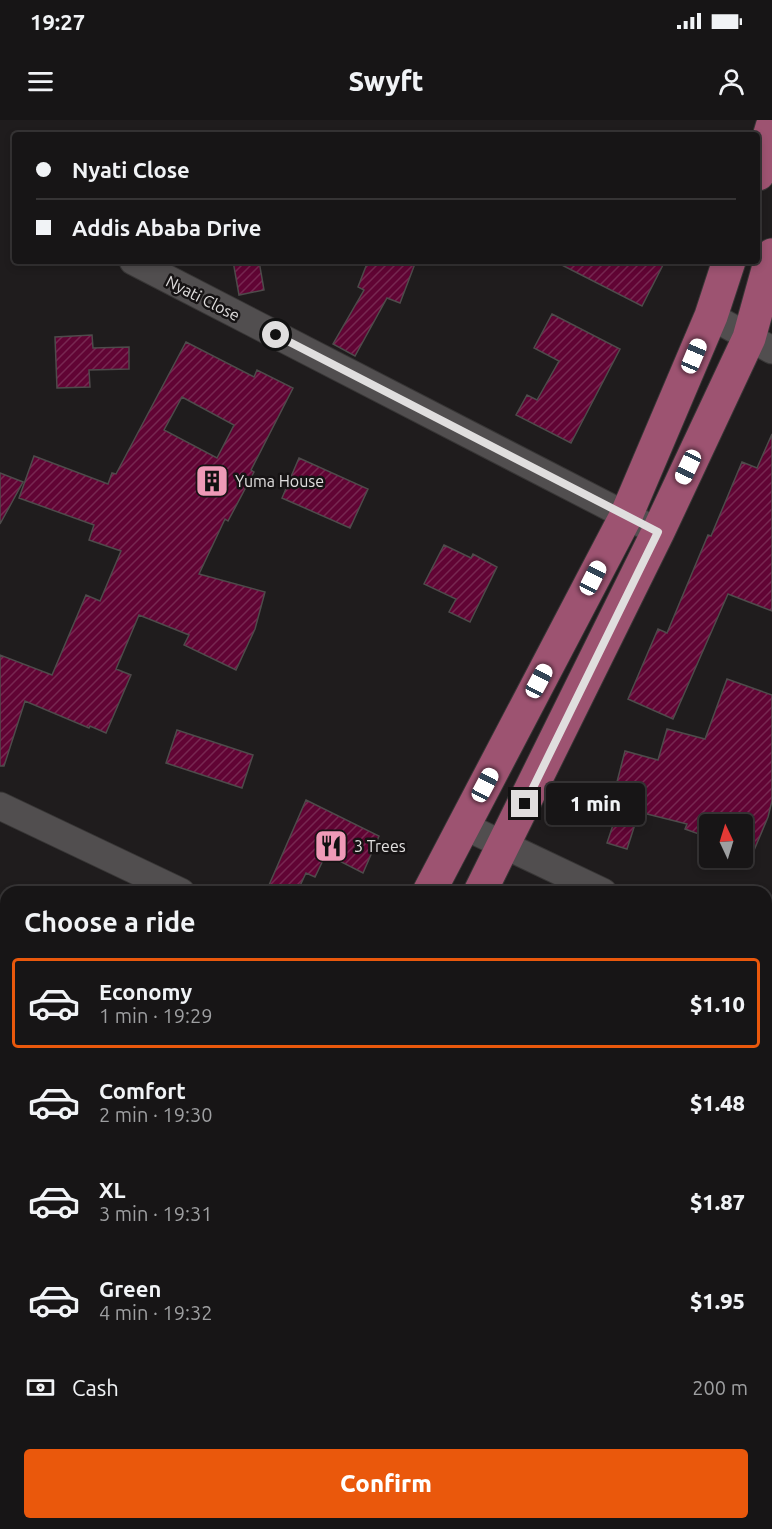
<!DOCTYPE html>
<meta charset="utf-8">
<style>
:root{--surface:#171516;--page:#201e1f;--text:#f1f3f6;--muted:#9e9fa1;--line:#363435;--accent:#ea580c}
body{margin:0;font-family:Ubuntu,sans-serif;background:var(--page);color:var(--text);height:100vh;display:flex;flex-direction:column;font-size:22px;white-space:nowrap}
*{box-sizing:border-box;margin:0}
p{font-size:20px;color:var(--muted)}
.icon{flex:none;width:33px;height:33px;fill:none;stroke:currentColor;stroke-width:2;stroke-linecap:round;stroke-linejoin:round}
.map{position:relative;flex:1;overflow:hidden}
.side{position:absolute;left:0px;top:766px;width:772px;height:644px;display:flex;flex-direction:column;background:var(--surface);border-radius:18px 18px 0 0;box-shadow:0 3px 9px #0003,0 0 0 2px var(--line)}
.side>*{flex:none}
.guide{position:absolute;left:12px;top:12px;width:748px;height:132px;border-radius:6px;box-shadow:0 3px 9px #0003,0 0 0 2px var(--line);display:grid;align-content:center;height:132px;padding:0 24px;background:var(--surface)}
.needle{width:39px;rotate:356deg}
.tools{position:absolute;left:699px;top:694px;display:grid;gap:12px}
.tools a{display:grid;place-items:center;width:54px;height:54px;border-radius:6px;background:var(--surface);box-shadow:0 3px 9px #0003,0 0 0 2px var(--line);font-size:30px}
.end{position:absolute;width:27px;height:27px;margin:-14px;border:8px solid #e0dede;background:#111;box-shadow:0 0 0 3px #111}
.from{border-radius:50%}
.bubble{position:absolute;height:42px;border-radius:6px;background:var(--surface);box-shadow:0 3px 9px #0003,0 0 0 2px var(--line);font-size:20px;font-weight:800;line-height:42px;text-align:center}
.car{position:absolute;width:18px;height:36px;margin:-18px -9px;border-radius:8px;box-shadow:0 0 4px 2px #0007;background:linear-gradient(#fff 24%,#345 0 40%,#fff 0 76%,#345 0 86%,#fff 0)}
.guide b{display:flex;align-items:center;gap:21px;height:57px;font-size:22px}
.guide b+b{border-top:2px solid var(--line)}
.guide i{width:15px;height:15px;background:var(--text)}
ul{padding:0;list-style:none}
li{display:flex;align-items:center;gap:18px;height:90px;margin:0 12px 9px;padding:0 12px;border:3px solid transparent;border-radius:6px}
li div{flex:1}
li b{display:block;font-size:22px}
li em{font-style:normal;font-weight:800}
li.on{border-color:var(--accent)}
li>.icon{width:54px;height:54px;stroke-width:1.5}
h2{padding:0 24px;font-size:27px;line-height:72px}
.pay{display:flex;align-items:center;gap:15px;height:66px;padding:0 24px;font-size:22px}
.pay p{margin-inline-start:auto}
.primary-button{display:flex;gap:12px;margin-top:auto;padding:12px 24px}
.primary-button a{flex:1;height:69px;border-radius:6px;background:var(--accent);color:#fff;font-size:24px;font-weight:800;line-height:69px;text-align:center}
.status{display:flex;justify-content:space-between;align-items:center;height:42px;padding:0 30px;background:var(--surface);direction:ltr}
.status svg{height:16px;fill:currentColor}
header{display:flex;justify-content:space-between;align-items:center;height:78px;padding:0 24px;background:var(--surface);font-size:27px;font-weight:800}
.map>svg:first-child{display:block}
</style>
<div class="status"><b>19:27</b><svg viewBox="0 0 49 12"><path d="M0 12V9h3v3zM5 12V6h3v6zM10 12V3h3v9zM15 12V0h3v12zM26 1h20v11H26zM47 4h2v5h-2z"/></svg></div>
<header><svg class="icon" aria-label="menu" viewBox="0 0 24 24"><path d="M4 6h16M4 12h16M4 18h16"/></svg>Swyft<svg class="icon" aria-label="person" viewBox="0 0 24 24"><circle cx="12" cy="8" r="4"/><path d="M4 21q1-7 8-7t8 7"/></svg></header>
<div class="map">
<svg width="772" height="1409" viewBox="0 0 772 1409">
<defs>
<pattern id="building-hatch" width="6" height="6" patternUnits="userSpaceOnUse" patternTransform="scale(1.5)"><rect width="6" height="6" fill="#610434"/><path d="M-1 1l2-2M0 6l6-6M5 7l2-2" fill="none" stroke="#772851"/></pattern>
</defs>
<rect width="100%" height="100%" fill="#1f1c1d"/>
<path fill="url(#building-hatch)" stroke="#4e4b4b" stroke-width="1.5" fill-rule="evenodd" d="M 233,141 L 259,141 L 264,170 L 239,175 Z
M 368,141 L 416,141 L 400,183 L 387,178 L 355,236 L 333,224 L 364,170 L 358,167 Z
M 554,141 L 665,141 L 642,186 Z
M 552,194 L 620,229 L 571,323 L 516,295 L 527,275 L 537,280 L 559,241 L 534,228 Z
M 92,215 L 93,228 L 129,227 L 129,249 L 89,250 L 90,267 L 57,268 L 55,217 Z
M 186,222 L 254,257 L 257,250 L 293,268 L 251,350 L 254,352 L 228,401 L 225,399 L 199,454 L 265,472 L 255,509 L 236,550 L 184,525 L 189,515 L 139,495 L 116,549 L 131,555 L 106,613 L 90,606 L 89,608 L 25,581 L 4,646 L 0,646 L 0,535 L 52,555 L 86,475 L 100,481 L 121,431 L 89,420 L 94,405 L 19,378 L 34,336 L 108,364 L 112,353 L 116,354 ZM 182,277 L 234,305 L 217,338 L 164,310 Z
M 772,314 L 772,491 L 728,474 L 673,599 L 628,579 L 658,509 L 667,513 L 708,415 L 711,416 L 742,342 L 757,348 Z
M 299,338 L 368,369 L 350,408 L 282,378 Z
M 0,353 L 23,362 L 0,404 Z
M 444,425 L 471,438 L 473,434 L 497,447 L 470,502 L 449,492 L 456,479 L 424,464 Z
M 727,559 L 772,575 L 772,681 L 768,697 L 752,735 L 742,731 L 742,705 L 710,705 L 710,718 L 685,709 L 687,704 L 639,692 L 627,729 L 607,723 L 619,687 L 611,685 L 625,631 L 658,640 L 667,609 L 705,619 Z
M 177,610 L 253,635 L 242,668 L 166,643 Z
M 306,680 L 379,716 L 363,753 L 326,734 L 315,757 L 306,753 L 297,772 L 266,772 Z"/>
<g fill="none" stroke-linecap="round" stroke-linejoin="round">
<g stroke="#383636" stroke-width="29">
<path id="minor" d="M 133,141 L 658,412
M 711,196 L 772,230
M 0,686 L 181,772
M 464,706 L 603,772
M 766,851 L 772,854
M 0,1274 L 6,1277
M 596,1404 L 606,1409"/>
</g>
<g stroke="#383636" stroke-width="35">
<path id="major" d="M 758,54 L 772,7
M 429,772 L 626,396 L 711,196 L 729,141
M 480,772 L 658,412 L 749,218 L 772,135
M 117,1409 L 119,1404
M 168,1409 L 170,1404"/>
</g>
<use href="#minor" stroke="#514e4f" stroke-width="27"/>
<use href="#major" stroke="#9d5371" stroke-width="33"/>
</g>
<g fill="none" stroke-linecap="round" stroke-linejoin="round">
<path stroke="#e0dede" stroke-width="8" d="M 276,215 L 658,412 L 525,684"/>
</g>
<defs>
<g id="building-square" transform="scale(1.725)"><rect x="-9" y="-9" width="18" height="18" rx="4" fill="#ef9ab7" stroke="#161314"/><path d="M-4-6H4V6H1V3H-1V6H-4ZM-2.5-4.3h1.7v1.8h-1.7ZM.8-4.3h1.7v1.8H.8ZM-2.5-1h1.7V.8h-1.7ZM.8-1h1.7V.8H.8Z" fill="#111"/></g>
<g id="restaurant-square" transform="scale(1.725)"><rect x="-9" y="-9" width="18" height="18" rx="4" fill="#ef9ab7" stroke="#161314"/><path d="M-5-6h1v4h1v-4h1v4h1v-4h1v5L-1.5 .5V6h-2V.5L-5-1ZM5-6V6H3V1.5H1.5Q1.5-4 5-6Z" fill="#111"/></g>
</defs>
<g fill-rule="evenodd">
<use href="#building-square" x="212" y="361"/>
<use href="#restaurant-square" x="331" y="726"/>
</g>
<g text-anchor="middle" stroke-width="5" stroke-linejoin="round" paint-order="stroke">
<g font-size="16" fill="#e0dede" stroke="#161314">
<text transform="translate(203 178) rotate(27)" y="6">Nyati Close</text>
</g>
<g font-size="16" fill="#e0dede" stroke="#161314" text-anchor="start">
<text x="235" y="367">Yuma House</text>
<text x="354" y="732">3 Trees</text>
</g>
</g>
</svg>
<div class="tools">
<a><svg class="needle" viewBox="-14 -14 28 28"><path d="M0-13l5 13h-10z" fill="#e53935"/><path d="M0 13l5-13h-10z" fill="#9e9fa1"/></svg></a>
</div>
<i class="end from" style="left:276px;top:215px"></i>
<i class="end" style="left:525px;top:684px"></i>
<div class="bubble" style="left:546px;top:663px;width:99px">1 min</div>
<i class="car" style="left:694px;top:236px;rotate:23deg"></i>
<i class="car" style="left:688px;top:347px;rotate:205deg"></i>
<i class="car" style="left:593px;top:458px;rotate:27deg"></i>
<i class="car" style="left:539px;top:561px;rotate:28deg"></i>
<i class="car" style="left:485px;top:665px;rotate:28deg"></i>
<div class="guide">
<b><i class="from"></i>Nyati Close</b>
<b><i></i>Addis Ababa Drive</b>
</div>
<section class="side">
<h2>Choose a ride</h2>
<ul>
<li class="on"><svg class="icon" aria-label="car" viewBox="0 0 24 24"><path d="M5 17H2v-5l4-1 3-4h7l3 4 3 1v5h-3M9 17h6M6 11h13"/><circle cx="7" cy="17" r="2"/><circle cx="17" cy="17" r="2"/></svg><div><b>Economy</b><p>1 min · 19:29</p></div><em>$1.10</em></li>
<li><svg class="icon" aria-label="car" viewBox="0 0 24 24"><path d="M5 17H2v-5l4-1 3-4h7l3 4 3 1v5h-3M9 17h6M6 11h13"/><circle cx="7" cy="17" r="2"/><circle cx="17" cy="17" r="2"/></svg><div><b>Comfort</b><p>2 min · 19:30</p></div><em>$1.48</em></li>
<li><svg class="icon" aria-label="car" viewBox="0 0 24 24"><path d="M5 17H2v-5l4-1 3-4h7l3 4 3 1v5h-3M9 17h6M6 11h13"/><circle cx="7" cy="17" r="2"/><circle cx="17" cy="17" r="2"/></svg><div><b>XL</b><p>3 min · 19:31</p></div><em>$1.87</em></li>
<li><svg class="icon" aria-label="car" viewBox="0 0 24 24"><path d="M5 17H2v-5l4-1 3-4h7l3 4 3 1v5h-3M9 17h6M6 11h13"/><circle cx="7" cy="17" r="2"/><circle cx="17" cy="17" r="2"/></svg><div><b>Green</b><p>4 min · 19:32</p></div><em>$1.95</em></li>
</ul>
<div class="pay"><svg class="icon" aria-label="cash" viewBox="0 0 24 24"><path d="M3 7h18v10H3z"/><circle cx="12" cy="12" r="2"/></svg>Cash<p>200 m</p></div>
<div class="primary-button"><a>Confirm</a></div>
</section>
</div>
